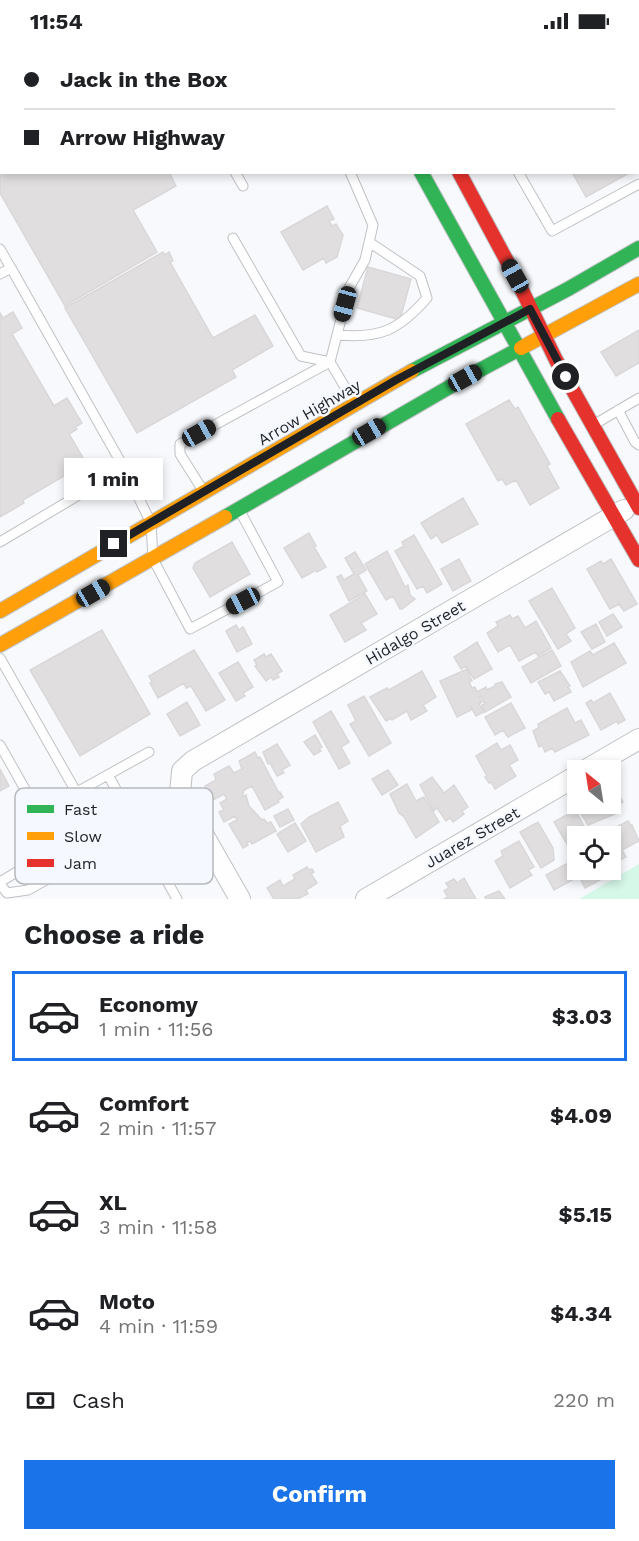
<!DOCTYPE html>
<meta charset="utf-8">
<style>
:root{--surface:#fff;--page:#f2f2f2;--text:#202124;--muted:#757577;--line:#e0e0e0;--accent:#1a73e8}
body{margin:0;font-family:"Work Sans",sans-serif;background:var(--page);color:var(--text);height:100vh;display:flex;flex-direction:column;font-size:22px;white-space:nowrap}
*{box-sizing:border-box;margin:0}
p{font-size:20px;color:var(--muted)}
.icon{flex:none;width:33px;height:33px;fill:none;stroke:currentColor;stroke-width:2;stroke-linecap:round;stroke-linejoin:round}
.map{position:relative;height:857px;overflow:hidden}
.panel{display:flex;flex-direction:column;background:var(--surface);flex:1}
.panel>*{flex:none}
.top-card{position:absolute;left:0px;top:0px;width:639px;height:132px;box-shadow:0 3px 9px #0003;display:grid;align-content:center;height:132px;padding:0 24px;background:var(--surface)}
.needle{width:39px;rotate:330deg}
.tools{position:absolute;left:567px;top:718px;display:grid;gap:12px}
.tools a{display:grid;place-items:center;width:54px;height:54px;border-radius:0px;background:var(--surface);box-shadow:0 3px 9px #0003;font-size:30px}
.end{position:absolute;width:27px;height:27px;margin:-14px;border:8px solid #1f2125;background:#fff;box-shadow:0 0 0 3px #fff}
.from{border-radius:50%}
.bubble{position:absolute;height:42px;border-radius:0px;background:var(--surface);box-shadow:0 3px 9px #0003;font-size:20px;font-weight:700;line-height:42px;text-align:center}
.car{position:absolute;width:18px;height:36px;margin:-18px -9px;border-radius:8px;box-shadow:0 0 4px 2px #0007;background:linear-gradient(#222 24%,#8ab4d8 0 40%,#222 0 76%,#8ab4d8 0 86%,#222 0)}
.top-card b{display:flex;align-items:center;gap:21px;height:57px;font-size:22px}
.top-card b+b{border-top:2px solid var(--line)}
.top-card i{width:15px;height:15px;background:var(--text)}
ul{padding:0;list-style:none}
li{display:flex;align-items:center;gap:18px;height:90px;margin:0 12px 9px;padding:0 12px;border:3px solid transparent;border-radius:0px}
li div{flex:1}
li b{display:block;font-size:22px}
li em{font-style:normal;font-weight:700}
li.current{border-color:var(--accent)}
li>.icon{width:54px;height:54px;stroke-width:1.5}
h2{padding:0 24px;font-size:27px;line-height:72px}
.pay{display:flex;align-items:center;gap:15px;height:66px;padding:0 24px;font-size:22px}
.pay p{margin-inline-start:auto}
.primary-button{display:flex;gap:12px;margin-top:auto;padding:12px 24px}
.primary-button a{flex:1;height:69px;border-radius:0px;background:var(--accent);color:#fff;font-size:24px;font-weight:700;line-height:69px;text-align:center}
.status{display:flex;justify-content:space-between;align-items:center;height:42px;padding:0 30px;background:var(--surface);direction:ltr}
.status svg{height:16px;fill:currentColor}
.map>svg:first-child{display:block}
</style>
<div class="status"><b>11:54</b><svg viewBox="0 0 49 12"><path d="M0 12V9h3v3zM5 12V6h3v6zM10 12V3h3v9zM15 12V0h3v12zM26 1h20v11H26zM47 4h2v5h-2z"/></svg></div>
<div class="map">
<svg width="639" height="857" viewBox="0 0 639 857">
<rect width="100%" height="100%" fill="#f7f9fc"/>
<path fill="#d6f8e9" d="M 639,822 L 639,857 L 579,857 Z"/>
<path fill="#e0dedf" stroke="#d9d7d8" stroke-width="1.5" d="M 262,0 L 300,0 L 301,2 L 263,2 Z
M 524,0 L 591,0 L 592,2 L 524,2 Z
M 2,76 L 2,130 L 169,130 L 176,144 L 133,168 L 157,210 L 65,264 L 0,151 Z
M 572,130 L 631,130 L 586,155 Z
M 327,164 L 334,177 L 329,179 L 332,184 L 336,182 L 343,193 L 337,215 L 326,221 L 324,216 L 303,228 L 281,190 Z
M 163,210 L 165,213 L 169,210 L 173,219 L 170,220 L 213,296 L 255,273 L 273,304 L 232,328 L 236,335 L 137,391 L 65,266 Z
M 368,225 L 411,237 L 400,278 L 357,266 Z
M 13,270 L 22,286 L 12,292 L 54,364 L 67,356 L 82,381 L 75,385 L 77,387 L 69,392 L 86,421 L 23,458 L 24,461 L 0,475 L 0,271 L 3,276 Z
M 639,288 L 639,321 L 616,334 L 601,310 Z
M 509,358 L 515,367 L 518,365 L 550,422 L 547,424 L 559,446 L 530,463 L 516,438 L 506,443 L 502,437 L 498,439 L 466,382 Z
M 463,456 L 478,482 L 442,501 L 437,493 L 431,497 L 421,481 Z
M 309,491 L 316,504 L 314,505 L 326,525 L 317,530 L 316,528 L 302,536 L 284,506 Z
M 414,493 L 442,542 L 427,551 L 423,544 L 417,547 L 395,509 L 404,504 L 402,500 Z
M 232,500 L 250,532 L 210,555 L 193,526 L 195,521 Z
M 387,509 L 405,545 L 408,543 L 410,553 L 415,557 L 402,567 L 400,567 L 393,554 L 386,558 L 365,522 Z
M 355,510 L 366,528 L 358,533 L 367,549 L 349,559 L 337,535 L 341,533 L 344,538 L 354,532 L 345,516 Z
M 459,517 L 471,539 L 453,549 L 441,527 Z
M 611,517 L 637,562 L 624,569 L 619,562 L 610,567 L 587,527 L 601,519 L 603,522 Z
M 552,546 L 575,586 L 566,592 L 571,599 L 558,607 L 529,559 Z
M 365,552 L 377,572 L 361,581 L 366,588 L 345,600 L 330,573 Z
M 613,572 L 622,585 L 607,594 L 599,580 Z
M 510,573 L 512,577 L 518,574 L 525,586 L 536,579 L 551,606 L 538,614 L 536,610 L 519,619 L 510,603 L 498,610 L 487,591 L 498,584 L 496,580 Z
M 596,582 L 605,600 L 592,607 L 581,590 Z
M 236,583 L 239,588 L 243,585 L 252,602 L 237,610 L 226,589 Z
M 102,588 L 150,672 L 80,714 L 30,628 Z
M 477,600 L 492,627 L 474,637 L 466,624 L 461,627 L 454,615 Z
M 614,601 L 626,621 L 583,645 L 571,620 L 590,609 L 593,613 Z
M 194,608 L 225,658 L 206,669 L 191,644 L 186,646 L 184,641 L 158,656 L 150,641 L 152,640 L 149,634 Z
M 552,608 L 561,624 L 531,641 L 522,625 Z
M 264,612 L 266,615 L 271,612 L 282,629 L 277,632 L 279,635 L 273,638 L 271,635 L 266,639 L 255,624 L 257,623 L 254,618 Z
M 238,620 L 253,645 L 243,651 L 245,654 L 236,659 L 219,631 Z
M 467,627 L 472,639 L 469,640 L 472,646 L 475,645 L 477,650 L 486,645 L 487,648 L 495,644 L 495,642 L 502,640 L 511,655 L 485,670 L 482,663 L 485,662 L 481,654 L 479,655 L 482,660 L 479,662 L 484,670 L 476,674 L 471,665 L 471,668 L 457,675 L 440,639 Z
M 422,629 L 436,655 L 423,663 L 427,669 L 411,678 L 407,669 L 392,678 L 391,676 L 386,679 L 370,655 L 387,646 L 389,648 Z
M 560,629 L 570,644 L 568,645 L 571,650 L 554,659 L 549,650 L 545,652 L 538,640 Z
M 610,651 L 625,678 L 618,682 L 617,679 L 601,688 L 586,661 L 591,658 L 593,661 Z
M 364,654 L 391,701 L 369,714 L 350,682 L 356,679 L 348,663 Z
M 187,660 L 200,683 L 180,694 L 167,672 Z
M 511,661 L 525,686 L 508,695 L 503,688 L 495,693 L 485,675 Z
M 567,666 L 575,681 L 581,678 L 589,693 L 555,710 L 552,706 L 545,710 L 542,703 L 539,705 L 533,689 L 539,685 L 538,682 Z
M 331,669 L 349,700 L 341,705 L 350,721 L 339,727 L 313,680 Z
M 315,693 L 322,705 L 319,707 L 321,709 L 314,713 L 304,700 Z
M 497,701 L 501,708 L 510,703 L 518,718 L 509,723 L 516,734 L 495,747 L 491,740 L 489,741 L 485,735 L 487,734 L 476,714 Z
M 277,702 L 290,723 L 282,728 L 284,731 L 277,734 L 270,721 L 268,722 L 263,710 Z
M 255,710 L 258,716 L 260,715 L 279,751 L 280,750 L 283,755 L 278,758 L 279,760 L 265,768 L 252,744 L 244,748 L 242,755 L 246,753 L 249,764 L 262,778 L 264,777 L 267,781 L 271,780 L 276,789 L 252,802 L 250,799 L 247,801 L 248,803 L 243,806 L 229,782 L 237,778 L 235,774 L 224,780 L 219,770 L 224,768 L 220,761 L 227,757 L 224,752 L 213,758 L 205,744 L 216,738 L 214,732 L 229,724 L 234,731 L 242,727 L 239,719 Z
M 0,727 L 9,744 L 0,749 Z
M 388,728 L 398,743 L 382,753 L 372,737 Z
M 432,735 L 444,751 L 454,743 L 468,765 L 462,769 L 464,772 L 453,780 L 450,776 L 446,779 L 437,766 L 434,769 L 420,743 Z
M 407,742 L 416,759 L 424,755 L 439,780 L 416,796 L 404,775 L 399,771 L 390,752 Z
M 616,748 L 623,760 L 615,765 L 617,769 L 615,772 L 588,783 L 578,766 L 585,762 L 610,762 L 610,750 Z
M 338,760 L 348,779 L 340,784 L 344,795 L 316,810 L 301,782 L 309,775 Z
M 288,767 L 294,778 L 280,785 L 274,774 Z
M 575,768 L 590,795 L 578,795 L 578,821 L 554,780 Z
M 628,779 L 631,784 L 632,783 L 639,799 L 622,808 L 626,815 L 611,823 L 611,797 L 607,790 Z
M 538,780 L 553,806 L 554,818 L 541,826 L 520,790 Z
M 295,781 L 306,799 L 288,810 L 277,792 Z
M 519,799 L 534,825 L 528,828 L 532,833 L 510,846 L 495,819 L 503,814 L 501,809 Z
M 568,821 L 576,836 L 554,848 L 546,833 Z
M 307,825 L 309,828 L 312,827 L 314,830 L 311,832 L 317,841 L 306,848 L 308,852 L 297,857 L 274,857 L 267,846 L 280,838 L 283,844 L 295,837 L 293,833 Z
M 590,828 L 595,828 L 600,838 L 585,846 L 579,834 Z
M 464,836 L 476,857 L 444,857 L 448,855 L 444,849 L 449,846 L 446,841 L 454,837 L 457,841 Z
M 499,849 L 505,857 L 486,857 L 485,855 Z"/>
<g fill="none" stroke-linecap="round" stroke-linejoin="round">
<g stroke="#bfc1c4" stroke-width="11">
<path id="lane" d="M 162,0 L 163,2
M 226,0 L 227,2
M 445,0 L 445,2
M 629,0 L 630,2
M 489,2 L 491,0
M 638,14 L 639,17
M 235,130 L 243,144
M 518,130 L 552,189 L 639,142
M 233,196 L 301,314 L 330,320 L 352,357
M 0,207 L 11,226 L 0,232
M 11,226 L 124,426 L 151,481 L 153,517 L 190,587 L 278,540 L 241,471
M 337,293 C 380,297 399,288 427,256 L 420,234 L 369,200
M 618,368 L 635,400 L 639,403
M 595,382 L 639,356
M 202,447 L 180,412 L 180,402 L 330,320 L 349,246 L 365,218 L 373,183 L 350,130
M 0,500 L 124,426
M 0,616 L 95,783 L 89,807 L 71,824 L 28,848 L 7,851 L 0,842
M 0,703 L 52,795 L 53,803 L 45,813 L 0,840
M 108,733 L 177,857
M 77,750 L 149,710"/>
</g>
<g stroke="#bfc1c4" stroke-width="22">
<path id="street" d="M 56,2 L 59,0
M 0,34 L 2,33
M 584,729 L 639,697
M 240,857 L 180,752 L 182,729 L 193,719 L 624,468
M 366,857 L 578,733"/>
</g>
<g stroke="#bfc1c4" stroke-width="16">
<path id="fast" d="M 350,0 L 351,2
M 388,0 L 389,2
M 421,130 L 558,377
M 412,329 L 568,247 L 639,206
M 225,475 L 465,336 L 521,306"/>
</g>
<g stroke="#bfc1c4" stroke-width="16">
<path id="slow" d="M 521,306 L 639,242
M 0,569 L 412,329
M 0,603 L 225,475"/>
</g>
<g stroke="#bfc1c4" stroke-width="16">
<path id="jam" d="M 459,130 L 515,234 L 556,318 L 639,466
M 558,377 L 639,518"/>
</g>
<use href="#lane" stroke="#fefeff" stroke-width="9"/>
<use href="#street" stroke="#fefeff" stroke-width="20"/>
<use href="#fast" stroke="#30b455" stroke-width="14"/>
<use href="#slow" stroke="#ff9f0a" stroke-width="14"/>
<use href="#jam" stroke="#e5322d" stroke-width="14"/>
</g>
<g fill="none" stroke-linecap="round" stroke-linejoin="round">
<path stroke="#1f2125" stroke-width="8" d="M 114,502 L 396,338 L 530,267 L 566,335"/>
</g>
<g text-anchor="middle" stroke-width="5" stroke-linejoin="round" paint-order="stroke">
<g font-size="16" fill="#1f2125" stroke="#f5f8fe">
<text transform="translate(309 370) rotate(-30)" y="6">Arrow Highway</text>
<text transform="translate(415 590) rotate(-30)" y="6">Hidalgo Street</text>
<text transform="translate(472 795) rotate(-30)" y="6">Juarez Street</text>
</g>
</g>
<rect x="15" y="746" width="198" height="96" rx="9" fill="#f5f8fe" stroke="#b5b8bd" stroke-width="1.5"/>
<rect x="27" y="763" width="27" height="8" fill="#30b455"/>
<rect x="27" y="790" width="27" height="8" fill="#ff9f0a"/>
<rect x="27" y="817" width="27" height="8" fill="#e5322d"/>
<g font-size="16" fill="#1f2125">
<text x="64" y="773">Fast</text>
<text x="64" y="800">Slow</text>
<text x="64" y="827">Jam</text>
</g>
</svg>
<div class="tools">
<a><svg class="needle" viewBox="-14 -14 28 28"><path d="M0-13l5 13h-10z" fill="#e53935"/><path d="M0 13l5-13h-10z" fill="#757577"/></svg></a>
<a><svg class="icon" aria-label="locate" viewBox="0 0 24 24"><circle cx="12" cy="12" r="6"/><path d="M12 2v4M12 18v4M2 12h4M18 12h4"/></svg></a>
</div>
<i class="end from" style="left:566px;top:335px"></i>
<i class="end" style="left:114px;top:502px"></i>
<div class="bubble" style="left:64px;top:416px;width:99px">1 min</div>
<i class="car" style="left:515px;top:234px;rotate:331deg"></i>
<i class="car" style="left:345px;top:262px;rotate:195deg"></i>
<i class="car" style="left:465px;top:336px;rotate:61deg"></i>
<i class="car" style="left:369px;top:390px;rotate:60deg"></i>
<i class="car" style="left:199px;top:391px;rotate:61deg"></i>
<i class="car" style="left:93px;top:551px;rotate:60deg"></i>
<i class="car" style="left:243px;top:559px;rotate:242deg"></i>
<div class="top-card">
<b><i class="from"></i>Jack in the Box</b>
<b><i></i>Arrow Highway</b>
</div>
</div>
<section class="panel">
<h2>Choose a ride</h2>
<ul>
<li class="current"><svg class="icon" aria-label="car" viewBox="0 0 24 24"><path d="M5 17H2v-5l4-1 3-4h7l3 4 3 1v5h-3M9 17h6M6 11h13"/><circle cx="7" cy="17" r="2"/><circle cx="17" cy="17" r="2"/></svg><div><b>Economy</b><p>1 min · 11:56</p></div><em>$3.03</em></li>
<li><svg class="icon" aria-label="car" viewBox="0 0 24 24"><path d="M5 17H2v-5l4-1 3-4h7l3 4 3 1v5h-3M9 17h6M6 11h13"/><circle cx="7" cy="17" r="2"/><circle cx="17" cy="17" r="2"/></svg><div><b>Comfort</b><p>2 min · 11:57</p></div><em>$4.09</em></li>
<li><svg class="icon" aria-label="car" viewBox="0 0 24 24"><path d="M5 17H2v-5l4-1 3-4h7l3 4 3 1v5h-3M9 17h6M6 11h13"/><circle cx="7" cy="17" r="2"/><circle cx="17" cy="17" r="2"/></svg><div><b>XL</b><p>3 min · 11:58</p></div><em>$5.15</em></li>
<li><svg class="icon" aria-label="car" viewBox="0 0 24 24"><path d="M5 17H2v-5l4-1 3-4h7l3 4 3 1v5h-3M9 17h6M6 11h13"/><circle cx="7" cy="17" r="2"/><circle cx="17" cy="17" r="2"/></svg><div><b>Moto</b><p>4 min · 11:59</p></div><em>$4.34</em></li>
</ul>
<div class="pay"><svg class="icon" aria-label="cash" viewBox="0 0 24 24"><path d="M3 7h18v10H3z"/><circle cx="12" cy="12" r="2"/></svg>Cash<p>220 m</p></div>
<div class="primary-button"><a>Confirm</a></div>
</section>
